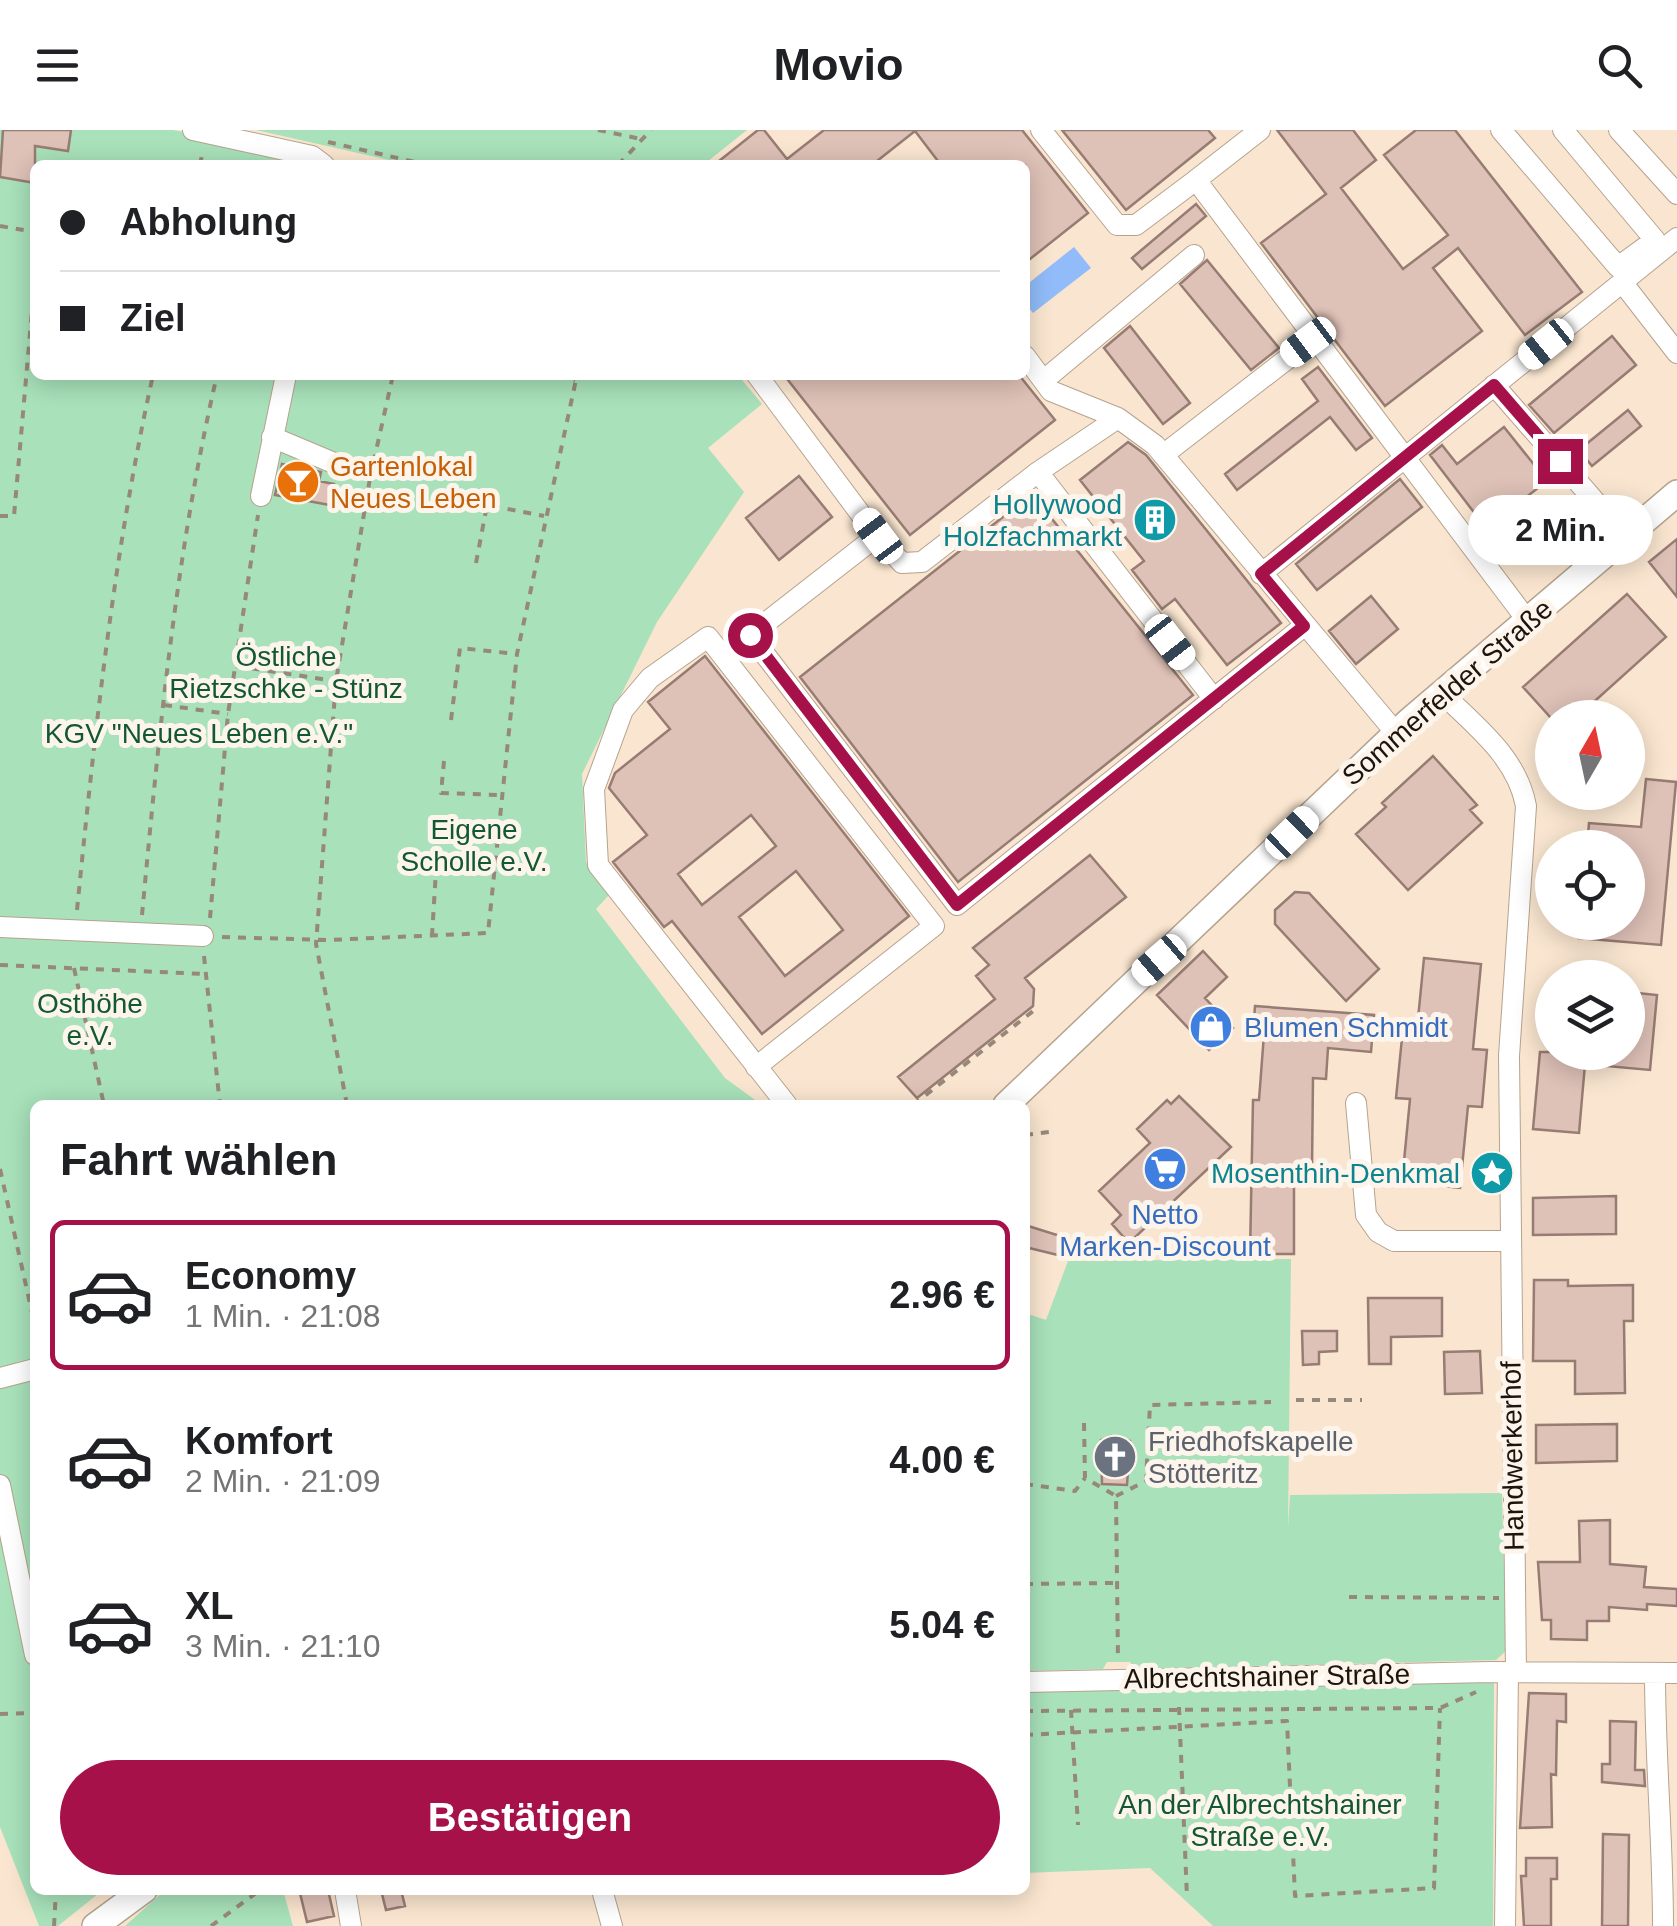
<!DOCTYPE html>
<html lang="de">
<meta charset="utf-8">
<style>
:root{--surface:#fff;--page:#f2f2f2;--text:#202124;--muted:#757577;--line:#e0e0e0;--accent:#a6114a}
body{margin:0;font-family:Arial,sans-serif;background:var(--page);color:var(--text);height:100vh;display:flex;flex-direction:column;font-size:38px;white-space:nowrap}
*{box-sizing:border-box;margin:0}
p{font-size:32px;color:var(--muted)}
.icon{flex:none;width:55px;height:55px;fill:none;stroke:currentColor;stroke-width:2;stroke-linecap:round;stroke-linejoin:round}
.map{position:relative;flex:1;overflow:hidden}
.side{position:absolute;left:30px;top:970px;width:1000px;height:795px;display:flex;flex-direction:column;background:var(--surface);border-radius:15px;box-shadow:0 5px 25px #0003}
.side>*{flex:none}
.guide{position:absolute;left:30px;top:30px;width:1000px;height:220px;border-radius:15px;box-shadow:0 5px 25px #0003;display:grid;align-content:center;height:220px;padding:0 30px;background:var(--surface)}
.needle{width:65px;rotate:9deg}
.controls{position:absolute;left:1535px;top:570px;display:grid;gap:20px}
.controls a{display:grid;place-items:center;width:110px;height:110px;border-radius:50%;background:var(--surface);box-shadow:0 5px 25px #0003;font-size:50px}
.end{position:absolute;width:45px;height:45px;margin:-22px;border:12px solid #a6114a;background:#fff;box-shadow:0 0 0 5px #fff}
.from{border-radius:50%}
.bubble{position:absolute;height:70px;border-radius:35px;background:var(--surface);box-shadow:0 5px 25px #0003;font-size:32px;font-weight:800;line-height:70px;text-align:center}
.car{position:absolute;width:30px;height:60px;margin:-30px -15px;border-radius:12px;box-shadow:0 0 8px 2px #0007;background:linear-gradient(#fff 24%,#345 0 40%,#fff 0 76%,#345 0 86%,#fff 0)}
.guide b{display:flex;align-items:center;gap:35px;height:95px;font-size:38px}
.guide b+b{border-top:2px solid var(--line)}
.guide i{width:25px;height:25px;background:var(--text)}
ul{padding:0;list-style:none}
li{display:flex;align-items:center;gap:30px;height:150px;margin:0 20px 15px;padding:0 10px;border:5px solid transparent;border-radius:15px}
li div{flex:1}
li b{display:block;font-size:38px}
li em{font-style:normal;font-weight:800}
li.selected{border-color:var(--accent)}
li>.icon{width:90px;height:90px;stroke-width:1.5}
h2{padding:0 30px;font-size:45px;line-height:120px}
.action{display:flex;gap:20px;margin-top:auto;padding:20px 30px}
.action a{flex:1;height:115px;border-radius:60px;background:var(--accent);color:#fff;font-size:40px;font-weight:800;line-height:115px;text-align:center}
header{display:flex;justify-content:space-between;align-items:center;height:130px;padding:0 30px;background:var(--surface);font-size:45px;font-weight:800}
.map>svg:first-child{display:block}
</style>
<header><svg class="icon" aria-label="menu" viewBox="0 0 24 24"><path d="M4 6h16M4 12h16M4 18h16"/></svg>Movio<svg class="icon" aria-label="search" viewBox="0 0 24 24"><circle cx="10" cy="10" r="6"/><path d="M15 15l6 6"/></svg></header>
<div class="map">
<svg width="1677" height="1796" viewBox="0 0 1677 1796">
<rect width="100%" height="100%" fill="#fae6d0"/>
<path fill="#a8e1ba" d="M 0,0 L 173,0 L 348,35 L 35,35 L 35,245 L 738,245 L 762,274 L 708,318 L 744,362 L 657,492 L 582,644 L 586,732 L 609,765 L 596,779 L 725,948 L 762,975 L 35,975 L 35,1760 L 103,1760 L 58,1796 L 39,1796 L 0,1697 Z
M 256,0 L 747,0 L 703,35 L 411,35 Z
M 1291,1129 L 1288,1398 L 1290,1365 L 1502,1363 L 1506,1521 L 1496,1530 L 1135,1539 L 1130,1532 L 1107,1532 L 1103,1539 L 1025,1541 L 1025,1183 L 1046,1190 L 1068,1131 Z
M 1494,1551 L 1493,1796 L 1213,1796 L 1150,1738 L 1025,1743 L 1025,1558 Z
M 165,1760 L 283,1760 L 293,1796 L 125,1796 Z"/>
<path fill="#91bcf9" d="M 1074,117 L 1091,138 L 1033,183 L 1025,173 L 1025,156 Z"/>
<path fill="#dec1b7" stroke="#977c73" stroke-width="2.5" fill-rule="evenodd" d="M 3,0 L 71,0 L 68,21 L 35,16 L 35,53 L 0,47 Z
M 758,0 L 764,0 L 787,29 L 824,0 L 1022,0 L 1088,83 L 1025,133 L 1025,35 L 941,35 L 915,1 L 872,35 L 714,35 Z
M 1062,0 L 1208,0 L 1215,8 L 1126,80 Z
M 1277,0 L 1353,0 L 1376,30 L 1341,58 L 1403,139 L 1448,105 L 1384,25 L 1416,0 L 1455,0 L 1582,162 L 1525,205 L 1458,118 L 1433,138 L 1482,201 L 1385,276 L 1261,113 L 1326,64 Z
M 1196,74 L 1206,86 L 1142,139 L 1132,128 Z
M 1207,130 L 1279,218 L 1251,240 L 1180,154 Z
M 1130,196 L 1190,273 L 1163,294 L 1104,218 Z
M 1612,206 L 1636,235 L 1554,303 L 1529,275 Z
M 1318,237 L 1372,308 L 1356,320 L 1330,287 L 1237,360 L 1225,344 L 1318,271 L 1302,249 Z
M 784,245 L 1019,245 L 1055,290 L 910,405 Z
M 1628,280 L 1641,296 L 1592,336 L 1579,320 Z
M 1504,297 L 1547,351 L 1486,398 L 1430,325 L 1442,315 L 1457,334 Z
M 1128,312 L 1146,325 L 1281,493 L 1227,535 L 1175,469 L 1162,479 L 1132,440 L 1144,431 L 1080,350 Z
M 282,334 L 321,342 L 319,351 L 334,354 L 330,375 L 275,365 Z
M 799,346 L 832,387 L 779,430 L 746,388 Z
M 1400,349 L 1422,377 L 1317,460 L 1296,434 Z
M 1032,364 L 1193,565 L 958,752 L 800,547 Z
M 1677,409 L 1677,467 L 1649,432 Z
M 1627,464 L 1666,507 L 1576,588 L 1551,588 L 1523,557 Z
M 1371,466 L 1398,499 L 1356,534 L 1329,501 Z
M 705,526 L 909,786 L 762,904 L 672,791 L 664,797 L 613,732 L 647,705 L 609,658 L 615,643 L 670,599 L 648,572 ZM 751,685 L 776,716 L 702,775 L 678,744 ZM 796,741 L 843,800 L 785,846 L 739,787 Z
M 1433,626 L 1477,675 L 1470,680 L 1482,693 L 1408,760 L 1356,704 L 1386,677 L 1382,673 Z
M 1646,649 L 1676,652 L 1661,815 L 1579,808 L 1581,792 L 1628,792 L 1628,718 L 1587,718 L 1589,693 L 1641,697 Z
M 1090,725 L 1126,767 L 1025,848 L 1034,859 L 1033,876 L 917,968 L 898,947 L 995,869 L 976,846 L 989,835 L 973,818 Z
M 1295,762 L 1309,763 L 1379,839 L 1346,871 L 1275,794 L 1275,780 Z
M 1203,821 L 1227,847 L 1205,868 L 1233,898 L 1209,920 L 1157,865 Z
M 1424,828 L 1481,834 L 1473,919 L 1487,920 L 1482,977 L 1468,976 L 1460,1058 L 1402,1052 L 1410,969 L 1396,968 L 1402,908 L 1416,909 Z
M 1628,862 L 1657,865 L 1650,940 L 1585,934 L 1579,1003 L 1533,999 L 1540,922 L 1628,922 Z
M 1255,876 L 1374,885 L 1371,922 L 1328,918 L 1326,949 L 1313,948 L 1312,1041 L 1294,1041 L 1294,1124 L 1250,1124 L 1253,970 L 1259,970 L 1264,904 L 1253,903 Z
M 1179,966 L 1231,1017 L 1129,1113 L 1112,1094 L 1121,1085 L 1099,1061 L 1150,1013 L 1137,999 L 1167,970 L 1171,974 Z
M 1616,1066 L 1616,1104 L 1533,1105 L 1533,1068 Z
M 1025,1095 L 1073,1110 L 1066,1127 L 1025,1117 Z
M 1534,1150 L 1568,1150 L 1568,1156 L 1633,1155 L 1633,1191 L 1624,1191 L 1625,1263 L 1575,1264 L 1575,1231 L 1533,1231 Z
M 1368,1168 L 1442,1168 L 1442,1206 L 1391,1207 L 1391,1234 L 1369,1234 Z
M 1302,1201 L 1337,1201 L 1337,1221 L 1319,1222 L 1319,1234 L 1303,1235 Z
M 1480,1221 L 1482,1263 L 1445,1264 L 1444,1222 Z
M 1617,1294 L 1617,1331 L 1536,1333 L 1536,1295 Z
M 1111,1306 L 1130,1311 L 1127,1355 L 1102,1354 L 1101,1310 Z
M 1610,1390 L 1610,1434 L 1646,1437 L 1644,1457 L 1677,1459 L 1677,1476 L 1647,1474 L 1647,1480 L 1609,1477 L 1609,1491 L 1587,1491 L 1587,1510 L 1551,1509 L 1551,1490 L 1542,1490 L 1538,1432 L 1580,1432 L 1579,1391 Z
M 1529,1563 L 1566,1564 L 1566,1592 L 1557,1591 L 1556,1645 L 1551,1644 L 1552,1697 L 1520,1698 Z
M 1610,1591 L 1636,1592 L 1635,1640 L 1644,1640 L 1645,1656 L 1602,1652 L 1602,1634 L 1610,1634 Z
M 1603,1704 L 1629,1705 L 1628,1796 L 1602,1796 Z
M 1526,1728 L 1557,1728 L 1557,1749 L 1551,1749 L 1551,1796 L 1524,1796 L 1521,1746 L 1526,1746 Z
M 328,1760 L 334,1786 L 307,1792 L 300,1763 Z
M 381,1760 L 401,1760 L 405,1776 L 386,1780 Z"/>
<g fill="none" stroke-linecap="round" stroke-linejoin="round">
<g stroke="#b5a38e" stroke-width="22">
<path id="minor" d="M 193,0 L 312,26 L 324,35
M 1041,0 L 1117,95 L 1136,95 L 1196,50 L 1527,490
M 1501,0 L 1618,137 L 1655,110 L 1563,0
M 1619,0 L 1677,64
M 1196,50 L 1260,0
M 1622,152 L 1677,223
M 1025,226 L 1051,261 L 1118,288
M 757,245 L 877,406
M 1044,250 L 1194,125
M 1494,255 L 1625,406
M 272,307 L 341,336
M 1163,325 L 1313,209
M 1038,342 L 922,432 L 902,433 L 877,406 L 750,505 L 957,775 L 1304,496
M 261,366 L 286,245
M 1261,444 L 1677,108
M 1442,563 C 1476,597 1517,627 1526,676 L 1509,926 L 1516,1542
M 1214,569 L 1038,342 L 1118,288 L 1155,315 L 1396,603
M 0,797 L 203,806
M 756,937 L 934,796 L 708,507 L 650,548 L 623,580 L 594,659 L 598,735 L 787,975
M 1356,973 L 1366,1085 L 1378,1102 L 1394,1111 L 1509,1111
M 0,1248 L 35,1239
M 0,1355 L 35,1525
M 1655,1543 C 1655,1628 1663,1711 1663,1796
M 1025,1552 L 1490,1542 L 1677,1543
M 345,1760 L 351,1796
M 602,1760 L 612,1796
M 1505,1796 L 1508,1542"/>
</g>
<g stroke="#b5a38e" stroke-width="28">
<path id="major" d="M 1006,975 L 1409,591 L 1677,363
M 95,1796 L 144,1760"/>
</g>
<path stroke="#978979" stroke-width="4" stroke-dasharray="8 8" stroke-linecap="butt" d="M 598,0 L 641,9
M 328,12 L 428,35
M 200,35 L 203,20
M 618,35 L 651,0
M 0,96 L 35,102
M 559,245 L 575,251
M 370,348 L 393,245
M 0,386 L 14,386 L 35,146
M 476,433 L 487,375 L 544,386
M 236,536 L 335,551
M 164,575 L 228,584
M 451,590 L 460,518 L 517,524
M 444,631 L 441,663 L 499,665
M 77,780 C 95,600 114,421 153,245
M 142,785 C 159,604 176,422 217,245
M 210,788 L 228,584 L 258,385
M 432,806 L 436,740
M 222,807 L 328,810 L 488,803 L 517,524 L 577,245
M 204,826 L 220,975
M 0,835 L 206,844
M 74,838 L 104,975
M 347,975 L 316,814 L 336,551 L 370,348 L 359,344
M 913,975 L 1037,878
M 1025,1005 L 1049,1002
M 0,1039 L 35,1196
M 1296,1270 L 1362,1270
M 1084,1293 L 1085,1348 L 1116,1366 L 1118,1530
M 1025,1354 L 1075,1361 L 1085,1348
M 1116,1366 L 1146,1351 L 1150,1275 L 1271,1272
M 1025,1454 L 1115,1453
M 1349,1467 L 1499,1468
M 1179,1577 L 1187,1767
M 1071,1580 L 1078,1695
M 1025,1581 L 1440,1578 L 1476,1562
M 0,1584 L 35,1583
M 1025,1605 L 1287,1591 L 1295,1766 L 1434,1758 L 1440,1578
M 54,1796 L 56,1760
M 211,1796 L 260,1760"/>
<use href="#minor" stroke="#fff" stroke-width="20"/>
<use href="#major" stroke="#fff" stroke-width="25"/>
</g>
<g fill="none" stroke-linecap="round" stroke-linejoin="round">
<path stroke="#a6114a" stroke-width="12" d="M 750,505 L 957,775 L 1304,496 L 1261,444 L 1494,255 L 1560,331"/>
</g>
<defs>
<g id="bar-disc" transform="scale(2.25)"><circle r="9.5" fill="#e8710a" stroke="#fdf5ec"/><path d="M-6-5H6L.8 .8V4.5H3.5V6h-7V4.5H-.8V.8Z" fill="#fff"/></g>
<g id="building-disc" transform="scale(2.25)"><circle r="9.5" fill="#0f9aa8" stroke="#fdf5ec"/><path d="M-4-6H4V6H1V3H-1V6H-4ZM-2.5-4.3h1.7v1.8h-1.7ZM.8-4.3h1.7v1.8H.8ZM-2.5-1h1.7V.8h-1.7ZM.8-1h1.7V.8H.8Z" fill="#fff"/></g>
<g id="shop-disc" transform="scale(2.25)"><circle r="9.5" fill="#3f7fe0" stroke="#fdf5ec"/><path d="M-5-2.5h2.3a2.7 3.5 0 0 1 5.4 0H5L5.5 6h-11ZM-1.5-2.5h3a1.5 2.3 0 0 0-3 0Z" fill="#fff"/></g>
<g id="supermarket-disc" transform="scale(2.25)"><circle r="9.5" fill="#3f7fe0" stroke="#fdf5ec"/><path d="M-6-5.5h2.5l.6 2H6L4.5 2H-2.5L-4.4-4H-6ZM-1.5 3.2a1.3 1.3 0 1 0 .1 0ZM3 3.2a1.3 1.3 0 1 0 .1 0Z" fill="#fff"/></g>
<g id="sight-disc" transform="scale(2.25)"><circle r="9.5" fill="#0f9aa8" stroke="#fdf5ec"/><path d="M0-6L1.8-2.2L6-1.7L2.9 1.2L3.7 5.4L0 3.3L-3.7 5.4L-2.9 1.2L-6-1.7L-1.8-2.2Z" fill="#fff"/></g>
<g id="church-disc" transform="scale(2.25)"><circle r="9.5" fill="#6b7280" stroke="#fdf5ec"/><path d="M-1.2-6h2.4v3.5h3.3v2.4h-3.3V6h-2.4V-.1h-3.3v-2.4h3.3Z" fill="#fff"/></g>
</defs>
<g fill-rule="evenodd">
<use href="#bar-disc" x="298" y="352"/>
<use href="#building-disc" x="1155" y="390"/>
<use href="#shop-disc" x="1211" y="897"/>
<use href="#supermarket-disc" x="1165" y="1039"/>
<use href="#sight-disc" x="1492" y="1043"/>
<use href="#church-disc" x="1115" y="1327"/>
</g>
<g text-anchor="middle" stroke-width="10" stroke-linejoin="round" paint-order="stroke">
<g font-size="28" fill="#c56008" stroke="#fdf5ec" text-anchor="start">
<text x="330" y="346">Gartenlokal<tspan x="330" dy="32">Neues Leben</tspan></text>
</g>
<g font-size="28" fill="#0d838f" stroke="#fdf5ec" text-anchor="end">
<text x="1122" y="384">Hollywood<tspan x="1122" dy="32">Holzfachmarkt</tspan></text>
<text x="1460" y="1053">Mosenthin-Denkmal</text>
</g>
<g font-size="28" fill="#125833" stroke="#fdf5ec">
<text x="286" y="536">Östliche<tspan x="286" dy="32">Rietzschke - Stünz</tspan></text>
<text x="199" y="613">KGV "Neues Leben e.V."</text>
<text x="474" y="709">Eigene<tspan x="474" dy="32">Scholle e.V.</tspan></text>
<text x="90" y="883">Osthöhe<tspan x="90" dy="32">e.V.</tspan></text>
<text x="1260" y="1684">An der Albrechtshainer<tspan x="1260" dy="32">Straße e.V.</tspan></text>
</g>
<g font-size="28" fill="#1c150e" stroke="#fdf5ec">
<text transform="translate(1447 562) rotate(-41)" y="10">Sommerfelder Straße</text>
<text transform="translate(1512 1326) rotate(-91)" y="10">Handwerkerhof</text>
<text transform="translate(1267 1546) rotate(-1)" y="10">Albrechtshainer Straße</text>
</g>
<g font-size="28" fill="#366cbe" stroke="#fdf5ec" text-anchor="start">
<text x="1244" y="907">Blumen Schmidt</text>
<text x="1165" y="1094" text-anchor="middle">Netto<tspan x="1165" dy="32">Marken-Discount</tspan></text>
</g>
<g font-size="28" fill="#5b616d" stroke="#fdf5ec" text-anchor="start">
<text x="1148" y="1321">Friedhofskapelle<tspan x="1148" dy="32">Stötteritz</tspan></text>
</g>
</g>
</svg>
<div class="controls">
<a><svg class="needle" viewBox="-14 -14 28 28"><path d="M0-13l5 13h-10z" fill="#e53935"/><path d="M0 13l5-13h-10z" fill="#757577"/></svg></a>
<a><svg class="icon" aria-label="locate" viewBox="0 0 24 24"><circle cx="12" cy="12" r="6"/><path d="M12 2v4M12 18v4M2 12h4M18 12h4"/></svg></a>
<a><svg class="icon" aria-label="layers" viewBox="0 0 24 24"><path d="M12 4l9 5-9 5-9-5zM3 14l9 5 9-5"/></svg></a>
</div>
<i class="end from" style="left:750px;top:505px"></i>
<i class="end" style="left:1560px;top:331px"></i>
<div class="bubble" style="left:1468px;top:365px;width:185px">2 Min.</div>
<i class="car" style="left:1308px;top:212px;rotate:233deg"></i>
<i class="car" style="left:1546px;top:214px;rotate:231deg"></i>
<i class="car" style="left:878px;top:406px;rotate:323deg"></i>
<i class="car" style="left:1170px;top:512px;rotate:142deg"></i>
<i class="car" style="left:1292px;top:703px;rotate:46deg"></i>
<i class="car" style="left:1159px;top:830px;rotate:229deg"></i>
<div class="guide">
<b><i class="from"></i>Abholung</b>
<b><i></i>Ziel</b>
</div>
<section class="side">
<h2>Fahrt wählen</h2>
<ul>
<li class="selected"><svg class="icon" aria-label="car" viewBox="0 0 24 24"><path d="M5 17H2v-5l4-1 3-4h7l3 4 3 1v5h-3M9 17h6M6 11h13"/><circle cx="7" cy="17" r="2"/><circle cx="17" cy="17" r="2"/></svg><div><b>Economy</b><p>1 Min. · 21:08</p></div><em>2.96 €</em></li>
<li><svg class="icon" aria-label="car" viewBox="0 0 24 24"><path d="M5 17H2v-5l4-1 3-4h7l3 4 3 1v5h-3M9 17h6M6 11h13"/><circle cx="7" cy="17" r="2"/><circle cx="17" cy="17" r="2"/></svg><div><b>Komfort</b><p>2 Min. · 21:09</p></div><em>4.00 €</em></li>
<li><svg class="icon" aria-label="car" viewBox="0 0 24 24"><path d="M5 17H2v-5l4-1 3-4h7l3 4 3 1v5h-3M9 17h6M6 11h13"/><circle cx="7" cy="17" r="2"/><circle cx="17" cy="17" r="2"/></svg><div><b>XL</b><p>3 Min. · 21:10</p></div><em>5.04 €</em></li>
</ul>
<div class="action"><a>Bestätigen</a></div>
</section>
</div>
